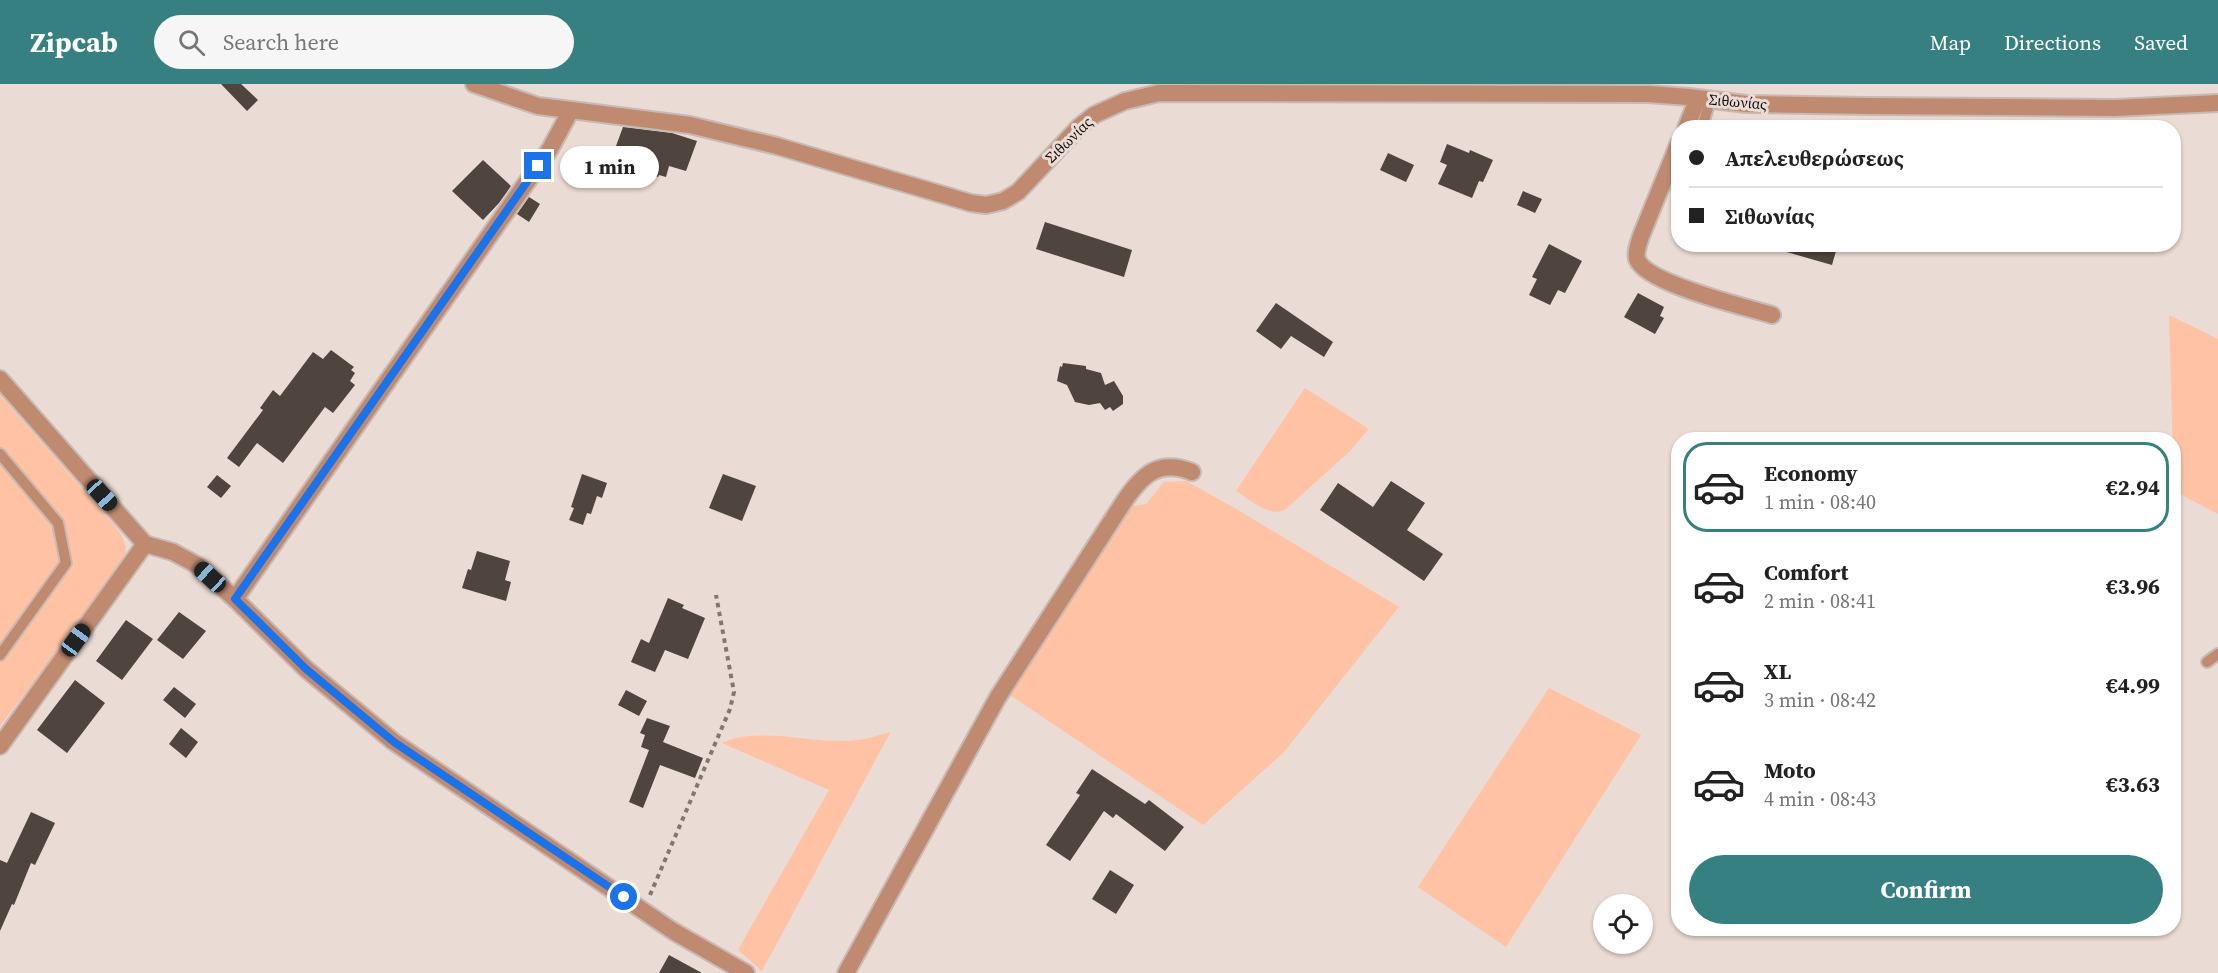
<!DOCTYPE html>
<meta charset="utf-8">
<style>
:root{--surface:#fff;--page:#f6f6f6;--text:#222;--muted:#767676;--line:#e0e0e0;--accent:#378081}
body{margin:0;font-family:"Source Serif 4",serif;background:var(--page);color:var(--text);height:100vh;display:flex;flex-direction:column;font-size:22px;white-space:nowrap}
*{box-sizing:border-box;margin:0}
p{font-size:20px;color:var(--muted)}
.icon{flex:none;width:33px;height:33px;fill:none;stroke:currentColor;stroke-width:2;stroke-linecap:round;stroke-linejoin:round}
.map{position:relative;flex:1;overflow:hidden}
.drawer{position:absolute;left:1671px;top:348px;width:510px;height:504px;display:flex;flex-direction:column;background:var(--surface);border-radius:24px;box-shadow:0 2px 4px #0004}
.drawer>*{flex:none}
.hud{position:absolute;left:1671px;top:36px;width:510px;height:132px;border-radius:24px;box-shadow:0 2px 4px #0004;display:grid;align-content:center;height:132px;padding:0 18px;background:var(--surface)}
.buttons{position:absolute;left:1593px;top:810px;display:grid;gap:12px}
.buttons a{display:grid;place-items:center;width:60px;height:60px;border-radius:50%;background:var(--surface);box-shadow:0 2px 4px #0004;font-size:30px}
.end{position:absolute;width:27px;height:27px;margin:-14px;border:8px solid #1a73e8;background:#fff;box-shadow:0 0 0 3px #fff}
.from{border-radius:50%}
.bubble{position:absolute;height:42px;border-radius:21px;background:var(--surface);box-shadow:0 2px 4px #0004;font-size:20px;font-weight:700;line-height:42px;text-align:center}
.car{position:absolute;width:18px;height:36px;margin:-18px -9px;border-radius:8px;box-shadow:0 0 4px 2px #0007;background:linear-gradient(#222 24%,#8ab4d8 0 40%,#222 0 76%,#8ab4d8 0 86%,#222 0)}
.hud b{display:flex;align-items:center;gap:21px;height:57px;font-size:22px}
.hud b+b{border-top:2px solid var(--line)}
.hud i{width:15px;height:15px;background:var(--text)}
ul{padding:10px 0 0;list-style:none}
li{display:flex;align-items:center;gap:18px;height:90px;margin:0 12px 9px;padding:0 6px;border:3px solid transparent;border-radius:24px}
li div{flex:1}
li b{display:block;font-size:22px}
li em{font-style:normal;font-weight:700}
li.current{border-color:var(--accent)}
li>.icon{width:54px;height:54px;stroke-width:1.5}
.action{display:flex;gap:12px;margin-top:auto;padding:12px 18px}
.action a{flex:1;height:69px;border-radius:36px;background:var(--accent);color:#fff;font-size:24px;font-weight:700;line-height:69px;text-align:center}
header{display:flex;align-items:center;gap:36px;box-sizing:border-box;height:84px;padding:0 30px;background:var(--accent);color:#fff}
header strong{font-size:28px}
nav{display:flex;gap:33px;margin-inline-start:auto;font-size:21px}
.search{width:420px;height:54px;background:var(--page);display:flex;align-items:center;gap:15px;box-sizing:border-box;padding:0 21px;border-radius:33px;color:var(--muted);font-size:22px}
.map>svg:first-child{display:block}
</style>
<header>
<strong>Zipcab</strong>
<div class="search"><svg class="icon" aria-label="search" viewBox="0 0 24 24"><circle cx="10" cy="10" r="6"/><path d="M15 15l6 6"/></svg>Search here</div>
<nav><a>Map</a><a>Directions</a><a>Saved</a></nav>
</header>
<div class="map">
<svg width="2218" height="889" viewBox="0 0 2218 889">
<rect width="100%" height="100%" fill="#eadbd4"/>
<path fill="#ffc2a4" d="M 2169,231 L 2218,255 L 2218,430 L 2174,407 Z
M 1305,304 L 1369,345 L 1350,367 L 1286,425 C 1271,435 1249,415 1236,407 Z
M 0,311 L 115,442 C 125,454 129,466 123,481 L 0,642 Z
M 1186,397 L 1238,426 L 1399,523 L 1284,668 L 1203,741 L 1007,609 L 1126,423 L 1146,420 L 1164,398 Z
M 1549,604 L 1641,651 L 1506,863 L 1418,803 Z
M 890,648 L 890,649 L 762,887 L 738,866 L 829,706 L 722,659 C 762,641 815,662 858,656 C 868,655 879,651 890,648 Z"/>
<path fill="#50443e" d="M 221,0 L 241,0 L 258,16 L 247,27 Z
M 623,43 L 672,49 L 697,57 L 686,87 L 669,82 L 666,93 L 659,91 L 658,93 L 644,88 L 650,73 L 616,62 Z
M 1447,60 L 1469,69 L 1470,66 L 1493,76 L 1483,98 L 1479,97 L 1472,114 L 1438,100 L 1447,81 L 1440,78 Z
M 1388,69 L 1414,81 L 1406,98 L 1380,86 Z
M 483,76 L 511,102 L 499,119 L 483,136 L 452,107 Z
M 1523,107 L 1542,115 L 1535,129 L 1517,121 Z
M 529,113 L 540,120 L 529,138 L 517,130 Z
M 1045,138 L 1132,166 L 1124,193 L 1036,165 Z
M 1549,160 L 1582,177 L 1565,209 L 1558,206 L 1550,221 L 1529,211 L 1537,195 L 1532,193 Z
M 1777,160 L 1838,160 L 1832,181 L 1776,165 Z
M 1638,209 L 1664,223 L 1660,232 L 1664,234 L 1655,250 L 1624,233 Z
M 1276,219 L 1333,258 L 1324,273 L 1291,252 L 1281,265 L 1256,247 Z
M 331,266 L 354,283 L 351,286 L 355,289 L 350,297 L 355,301 L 333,329 L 325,323 L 283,379 L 257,359 L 239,383 L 227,374 L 263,326 L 260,324 L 273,306 L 280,312 L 313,268 L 323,275 Z
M 1063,279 L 1086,282 L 1086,285 L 1101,289 L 1105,301 L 1114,297 L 1123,312 L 1123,320 L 1113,327 L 1110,323 L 1105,326 L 1100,319 L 1089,321 L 1075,318 L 1067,301 L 1057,297 L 1060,282 L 1062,283 Z
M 582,390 L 607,399 L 602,414 L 597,412 L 591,430 L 587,429 L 583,441 L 569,436 L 574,424 L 571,423 Z
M 723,390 L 756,402 L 742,437 L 709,424 Z
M 217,391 L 231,402 L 221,414 L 207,403 Z
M 1391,397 L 1425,419 L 1407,446 L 1443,470 L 1424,497 L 1320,426 L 1338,399 L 1373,423 Z
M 477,467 L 510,477 L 505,496 L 511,498 L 506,517 L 462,504 L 468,485 L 471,486 Z
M 668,514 L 684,521 L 682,524 L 705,534 L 688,575 L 665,566 L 655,588 L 631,578 L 641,555 L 649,559 Z
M 179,528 L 206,547 L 183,575 L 157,556 Z
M 126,536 L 153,555 L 122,596 L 96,577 Z
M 75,596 L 105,619 L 67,669 L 37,646 Z
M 174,603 L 196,620 L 185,634 L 163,616 Z
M 626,606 L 647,617 L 639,632 L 618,621 Z
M 647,634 L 670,642 L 663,658 L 703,674 L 695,694 L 660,681 L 643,724 L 629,718 L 649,666 L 641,663 L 645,651 L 640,649 Z
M 181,644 L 198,658 L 186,674 L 169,660 Z
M 1092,685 L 1145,720 L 1149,716 L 1184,743 L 1165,767 L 1116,730 L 1113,734 L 1104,727 L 1070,777 L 1046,761 L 1080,711 L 1076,709 Z
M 31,728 L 55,739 L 35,781 L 31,779 L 14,821 L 12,820 L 0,847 L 0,776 L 7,779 Z
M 1110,786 L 1134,801 L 1116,830 L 1092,815 Z
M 669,871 L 702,889 L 659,889 Z"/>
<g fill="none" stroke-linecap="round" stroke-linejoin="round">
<g stroke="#c7bab4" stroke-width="14">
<path id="service" d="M 1702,44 L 1710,16
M 0,370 L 58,439 L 66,479 L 0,571
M 2207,578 L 2218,570"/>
</g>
<g stroke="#c7bab4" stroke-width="20">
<path id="minor" d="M 474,0 L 538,22 L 571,26
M 1686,44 L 1698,14
M 1678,61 L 1641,152 C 1639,159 1635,168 1637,175 C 1646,200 1746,223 1772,231
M 235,515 L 550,65 L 571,26 L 690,41 L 777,62 L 971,119 L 986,121 L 1003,117 L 1018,108 L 1079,43 L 1094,31 L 1125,17 L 1159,9 L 1648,10 L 1689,13 L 1746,20 L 1870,22 L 2115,24 L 2218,19
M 0,662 L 145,460
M 846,889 L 998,613 L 1125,416 C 1143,390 1159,375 1192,388"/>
</g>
<g stroke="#c7bab4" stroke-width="20">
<path id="tertiary" d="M 0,295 L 145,460 L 173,468 L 197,481 L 235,515 L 306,585 L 394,658 L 673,847 L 746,889"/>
</g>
<path stroke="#817772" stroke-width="4" stroke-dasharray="4.5 4.5" stroke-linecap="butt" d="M 650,811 L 730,625 L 734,608 L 716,511"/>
<use href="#service" stroke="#c08a70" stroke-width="10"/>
<use href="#minor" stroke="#c08a70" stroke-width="16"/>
<use href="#tertiary" stroke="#c08a70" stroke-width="16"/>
</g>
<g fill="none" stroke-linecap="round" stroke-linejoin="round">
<path stroke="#1a73e8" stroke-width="8" d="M 538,82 L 235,515 L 306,585 L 394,658 L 624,813"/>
</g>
<g text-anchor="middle" stroke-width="6" stroke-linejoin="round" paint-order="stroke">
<g font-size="15" fill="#100b09" stroke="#eadbd4">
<text transform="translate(1738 18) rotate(5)" y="5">Σιθωνίας</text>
<text transform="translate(1069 56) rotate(-44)" y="5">Σιθωνίας</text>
</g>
</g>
</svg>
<div class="buttons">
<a><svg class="icon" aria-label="locate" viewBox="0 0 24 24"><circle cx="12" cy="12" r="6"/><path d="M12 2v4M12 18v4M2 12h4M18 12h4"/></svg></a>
</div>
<i class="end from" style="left:624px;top:813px"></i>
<i class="end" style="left:538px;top:82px"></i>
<div class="bubble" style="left:560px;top:62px;width:99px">1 min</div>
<i class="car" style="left:102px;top:411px;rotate:138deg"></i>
<i class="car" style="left:210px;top:493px;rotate:312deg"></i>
<i class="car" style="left:76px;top:556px;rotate:36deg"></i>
<div class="hud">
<b><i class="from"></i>Απελευθερώσεως</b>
<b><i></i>Σιθωνίας</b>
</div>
<section class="drawer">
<ul>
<li class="current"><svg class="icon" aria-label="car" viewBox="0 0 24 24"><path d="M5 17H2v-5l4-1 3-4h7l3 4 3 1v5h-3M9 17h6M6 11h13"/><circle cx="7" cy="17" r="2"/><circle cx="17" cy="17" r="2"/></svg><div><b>Economy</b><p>1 min · 08:40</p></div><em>€2.94</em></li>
<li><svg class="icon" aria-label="car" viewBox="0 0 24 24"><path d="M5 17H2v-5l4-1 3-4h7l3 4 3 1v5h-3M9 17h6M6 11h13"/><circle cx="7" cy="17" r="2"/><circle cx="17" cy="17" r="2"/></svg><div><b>Comfort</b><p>2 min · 08:41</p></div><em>€3.96</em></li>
<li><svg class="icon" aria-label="car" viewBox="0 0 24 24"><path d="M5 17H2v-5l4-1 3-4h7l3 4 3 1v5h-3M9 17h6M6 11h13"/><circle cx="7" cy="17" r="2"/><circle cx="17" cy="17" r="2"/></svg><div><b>XL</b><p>3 min · 08:42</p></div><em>€4.99</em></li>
<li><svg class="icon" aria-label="car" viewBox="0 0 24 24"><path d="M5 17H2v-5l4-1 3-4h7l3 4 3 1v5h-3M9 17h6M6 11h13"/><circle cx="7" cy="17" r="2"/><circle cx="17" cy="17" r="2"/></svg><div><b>Moto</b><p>4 min · 08:43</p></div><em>€3.63</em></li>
</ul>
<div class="action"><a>Confirm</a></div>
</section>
</div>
